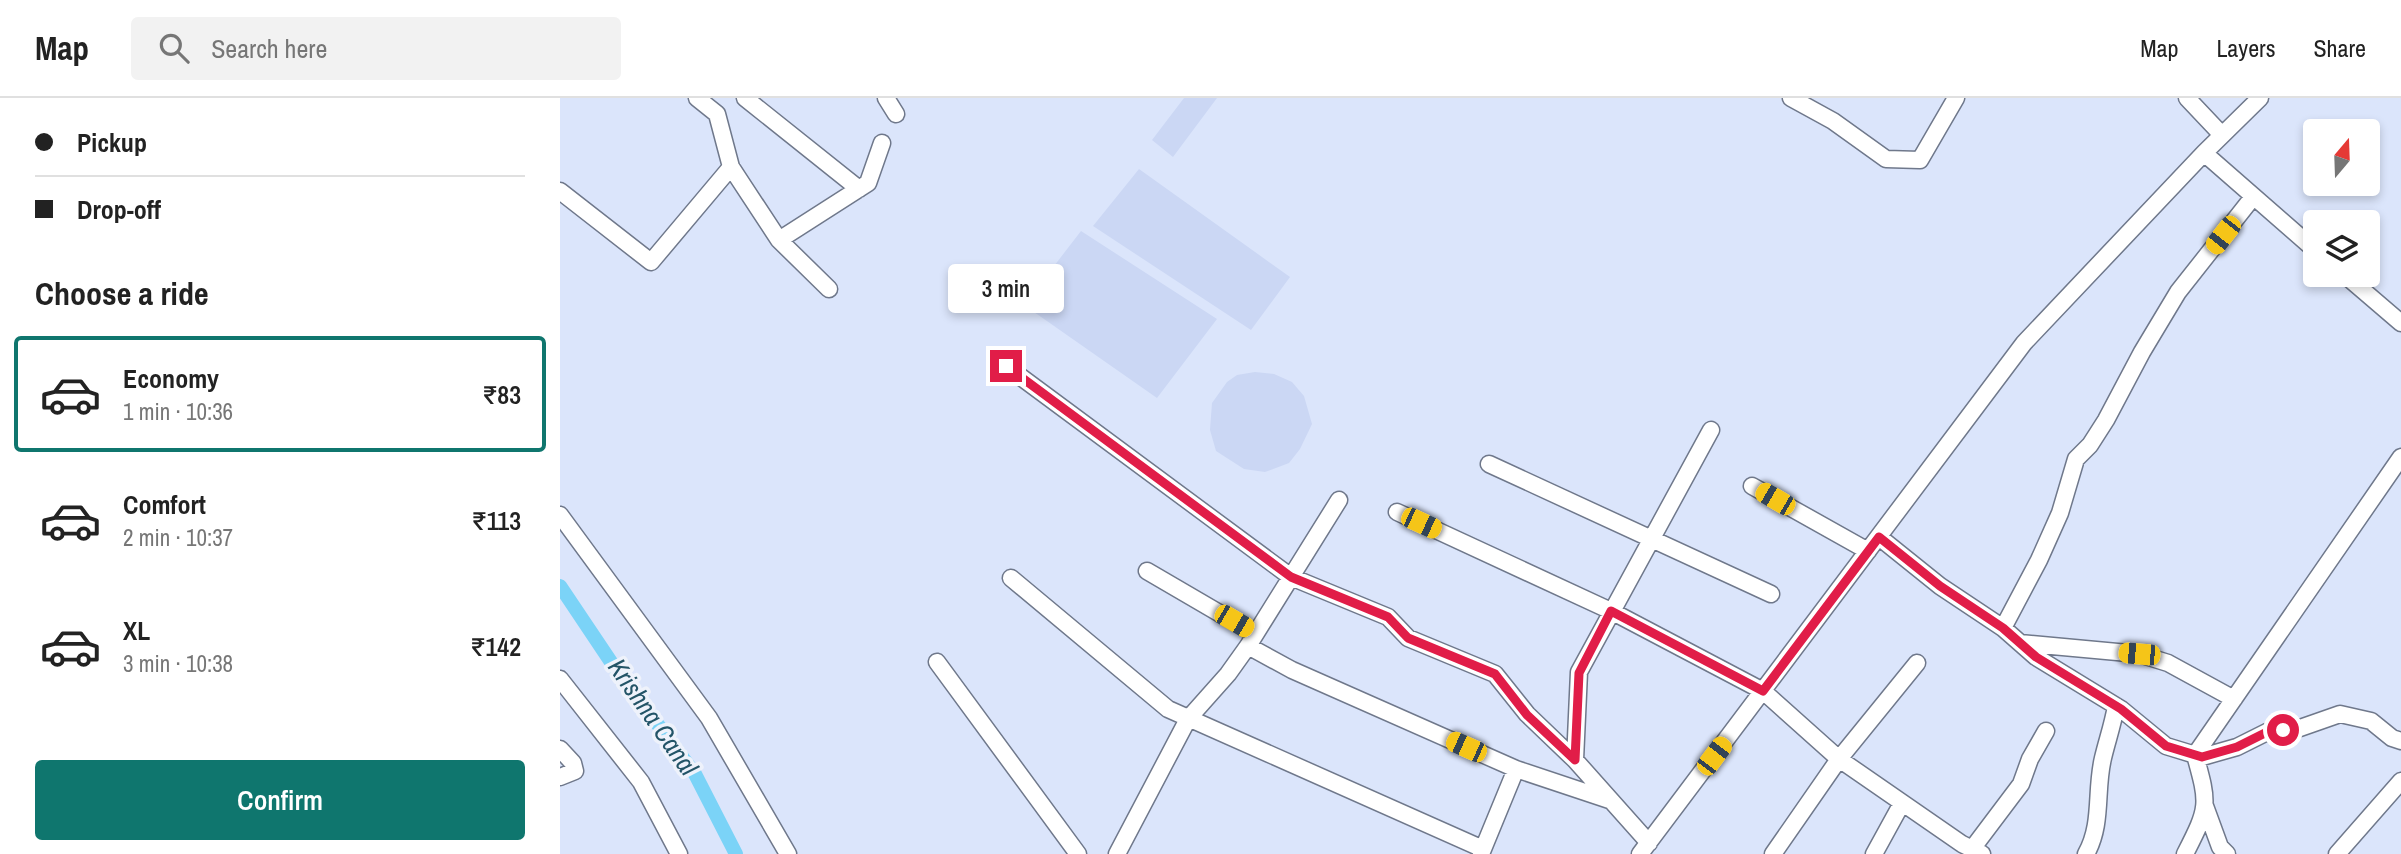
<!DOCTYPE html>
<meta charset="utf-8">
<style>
:root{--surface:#fff;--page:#f2f2f2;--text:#222;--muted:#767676;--line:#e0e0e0;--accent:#0f766e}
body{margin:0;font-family:"Archivo Narrow",sans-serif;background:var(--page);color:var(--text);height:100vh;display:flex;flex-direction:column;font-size:26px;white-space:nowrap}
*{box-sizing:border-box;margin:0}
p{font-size:23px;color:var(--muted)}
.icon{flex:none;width:38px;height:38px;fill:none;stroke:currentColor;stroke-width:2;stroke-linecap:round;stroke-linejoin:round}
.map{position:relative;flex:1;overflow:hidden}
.sheet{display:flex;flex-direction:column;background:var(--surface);width:560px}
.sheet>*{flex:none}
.hud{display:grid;align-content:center;height:154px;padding:0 35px;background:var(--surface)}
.needle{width:46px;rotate:19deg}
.buttons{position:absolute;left:1743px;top:21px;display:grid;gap:14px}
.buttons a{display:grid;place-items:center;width:77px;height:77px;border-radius:7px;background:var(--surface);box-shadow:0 4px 10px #0003;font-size:35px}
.end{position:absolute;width:32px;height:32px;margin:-16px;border:9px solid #e11d48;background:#fff;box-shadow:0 0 0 4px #fff}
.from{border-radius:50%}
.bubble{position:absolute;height:49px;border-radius:7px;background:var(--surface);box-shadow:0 4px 10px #0003;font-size:23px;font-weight:600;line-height:49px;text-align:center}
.car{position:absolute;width:21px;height:42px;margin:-21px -10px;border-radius:9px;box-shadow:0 0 5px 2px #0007;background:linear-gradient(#f5c518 24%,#345 0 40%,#f5c518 0 76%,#345 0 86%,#f5c518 0)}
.hud b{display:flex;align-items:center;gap:24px;height:66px;font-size:26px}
.hud b+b{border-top:2px solid var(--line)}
.hud i{width:18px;height:18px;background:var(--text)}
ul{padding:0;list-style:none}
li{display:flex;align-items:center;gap:21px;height:116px;margin:0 14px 10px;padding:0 21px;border:4px solid transparent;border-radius:7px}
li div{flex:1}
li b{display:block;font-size:26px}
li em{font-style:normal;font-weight:600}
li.selected{border-color:var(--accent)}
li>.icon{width:63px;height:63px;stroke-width:1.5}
h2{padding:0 35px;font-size:32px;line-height:84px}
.button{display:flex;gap:14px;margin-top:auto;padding:14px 35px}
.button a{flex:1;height:80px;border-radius:7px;background:var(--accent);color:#fff;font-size:28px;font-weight:600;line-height:80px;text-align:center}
header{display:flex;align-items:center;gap:42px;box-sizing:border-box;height:98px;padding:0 35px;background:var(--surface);border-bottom:2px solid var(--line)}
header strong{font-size:33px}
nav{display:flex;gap:38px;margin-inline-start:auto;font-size:24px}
.search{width:490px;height:63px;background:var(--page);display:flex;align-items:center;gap:18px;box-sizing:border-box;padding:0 24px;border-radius:7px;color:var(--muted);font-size:26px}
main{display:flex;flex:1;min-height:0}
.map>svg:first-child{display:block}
</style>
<header>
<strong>Map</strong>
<div class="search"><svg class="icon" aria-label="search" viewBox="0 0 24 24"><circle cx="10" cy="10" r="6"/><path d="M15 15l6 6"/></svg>Search here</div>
<nav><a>Map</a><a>Layers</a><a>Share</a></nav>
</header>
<main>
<section class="sheet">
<div class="hud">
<b><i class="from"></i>Pickup</b>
<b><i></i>Drop-off</b>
</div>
<h2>Choose a ride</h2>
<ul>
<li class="selected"><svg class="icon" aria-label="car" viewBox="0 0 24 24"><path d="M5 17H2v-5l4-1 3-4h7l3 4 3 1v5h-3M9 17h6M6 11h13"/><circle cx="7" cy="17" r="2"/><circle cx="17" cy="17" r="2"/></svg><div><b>Economy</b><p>1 min · 10:36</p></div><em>₹83</em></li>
<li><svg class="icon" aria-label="car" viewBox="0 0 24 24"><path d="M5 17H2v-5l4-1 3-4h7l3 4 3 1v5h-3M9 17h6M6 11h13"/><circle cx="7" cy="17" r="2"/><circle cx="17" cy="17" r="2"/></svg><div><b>Comfort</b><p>2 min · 10:37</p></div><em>₹113</em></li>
<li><svg class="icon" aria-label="car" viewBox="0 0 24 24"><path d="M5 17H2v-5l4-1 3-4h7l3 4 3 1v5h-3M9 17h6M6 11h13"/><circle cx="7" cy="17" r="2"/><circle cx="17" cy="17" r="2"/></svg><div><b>XL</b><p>3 min · 10:38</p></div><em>₹142</em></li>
</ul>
<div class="button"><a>Confirm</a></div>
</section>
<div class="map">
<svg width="1841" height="756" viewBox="0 0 1841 756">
<rect width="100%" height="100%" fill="#dbe5fb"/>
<path fill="#cbd7f4" d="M 624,0 L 657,0 L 613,59 L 592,42 Z
M 579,71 L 730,179 L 691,232 L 533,128 Z
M 521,133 L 657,221 L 597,300 L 464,207 Z
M 695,274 L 714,276 L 732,284 L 744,298 L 752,326 L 740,351 L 729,365 L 705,374 L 684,371 L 656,353 L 650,332 L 652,305 L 667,284 L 677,277 Z"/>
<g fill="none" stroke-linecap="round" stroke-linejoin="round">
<path stroke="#7bd3f7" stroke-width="14" d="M 0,488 L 53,567 L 135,676 L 176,756"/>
<g stroke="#6f788b" stroke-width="19">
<path id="minor" d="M 137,0 L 157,16 L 171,69 L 219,142 L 269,191
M 185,0 L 299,91
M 326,0 L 336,16
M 1231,0 L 1273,23 L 1326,61 L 1360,62 L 1396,0
M 1627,0 L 1662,37
M 1644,55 L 1755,152
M 0,93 L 91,164 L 171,69
M 219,142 L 308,85 L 322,45
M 1785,177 L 1841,225
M 446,268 L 731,479 L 828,519 L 848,540 L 935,576 L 967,616 L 1015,662 L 1089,745
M 929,366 L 1211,496
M 1192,388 L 1308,453
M 837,414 L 1051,513 L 1203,593 L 1279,661 L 1402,746 L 1422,756
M 0,417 L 149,620 L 228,756
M 1319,439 L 1380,488 L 1443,530 L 1476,559 L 1561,611 L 1606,648 L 1642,659 L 1677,649 L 1707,634 L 1740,630 L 1780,616 L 1811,623 L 1832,640 L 1841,643
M 587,473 L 695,536
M 451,480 L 608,611 L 923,751
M 1443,530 L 1479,462 L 1500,415 L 1516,361 L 1530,347 L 1546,322 L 1582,254 L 1618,194 L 1693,99
M 1460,545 L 1579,556 L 1608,565 L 1674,601
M 688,548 L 732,572 L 956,671 L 1049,702
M 377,564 L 518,756
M 0,581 L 81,684 L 119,756
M 0,651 L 13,665 L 15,673 L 0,679
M 1015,662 L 1019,574 L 1151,332
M 1645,708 L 1660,749 L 1667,756
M 1412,751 L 1461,686 L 1470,661 L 1486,633
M 557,756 L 628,621 L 668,576 L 688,548 L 779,402
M 921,756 L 956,671
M 1080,756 L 1464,245 L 1644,55 L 1700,0
M 1213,756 L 1279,661 L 1357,565
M 1314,756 L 1342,705
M 1526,756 C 1543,726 1535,693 1543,660 C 1547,643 1553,626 1556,608
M 1625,756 C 1649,709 1649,707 1635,657 L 1841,359
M 1777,756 L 1841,683"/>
</g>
<use href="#minor" stroke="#fff" stroke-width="16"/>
</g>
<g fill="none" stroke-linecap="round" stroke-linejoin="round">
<path stroke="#e11d48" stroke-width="9" d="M 446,268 L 731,479 L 828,519 L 848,540 L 935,576 L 967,617 L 1015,662 L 1019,575 L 1051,513 L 1203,593 L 1319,439 L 1380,488 L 1443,530 L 1476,559 L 1561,611 L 1606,648 L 1642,659 L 1677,649 L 1707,634 L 1723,632"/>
</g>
<g text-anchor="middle" stroke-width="7" stroke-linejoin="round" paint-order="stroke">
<g font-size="26" font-style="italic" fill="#235467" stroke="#eef2fb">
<text transform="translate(93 619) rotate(55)" y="9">Krishna Canal</text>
</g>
</g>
</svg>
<div class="buttons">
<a><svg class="needle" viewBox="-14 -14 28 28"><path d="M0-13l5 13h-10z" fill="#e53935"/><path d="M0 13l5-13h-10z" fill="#767676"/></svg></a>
<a><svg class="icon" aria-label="layers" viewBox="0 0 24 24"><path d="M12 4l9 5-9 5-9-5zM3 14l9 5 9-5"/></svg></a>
</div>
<i class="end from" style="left:1723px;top:632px"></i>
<i class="end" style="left:446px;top:268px"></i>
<div class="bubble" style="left:388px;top:166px;width:116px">3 min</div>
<i class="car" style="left:1663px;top:137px;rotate:218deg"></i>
<i class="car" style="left:1215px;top:401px;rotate:300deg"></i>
<i class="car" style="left:861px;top:425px;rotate:115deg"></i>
<i class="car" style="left:674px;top:523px;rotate:120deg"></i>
<i class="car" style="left:1579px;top:556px;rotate:275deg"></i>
<i class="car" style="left:906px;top:649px;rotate:294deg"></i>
<i class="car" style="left:1154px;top:658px;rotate:37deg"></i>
</div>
</main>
